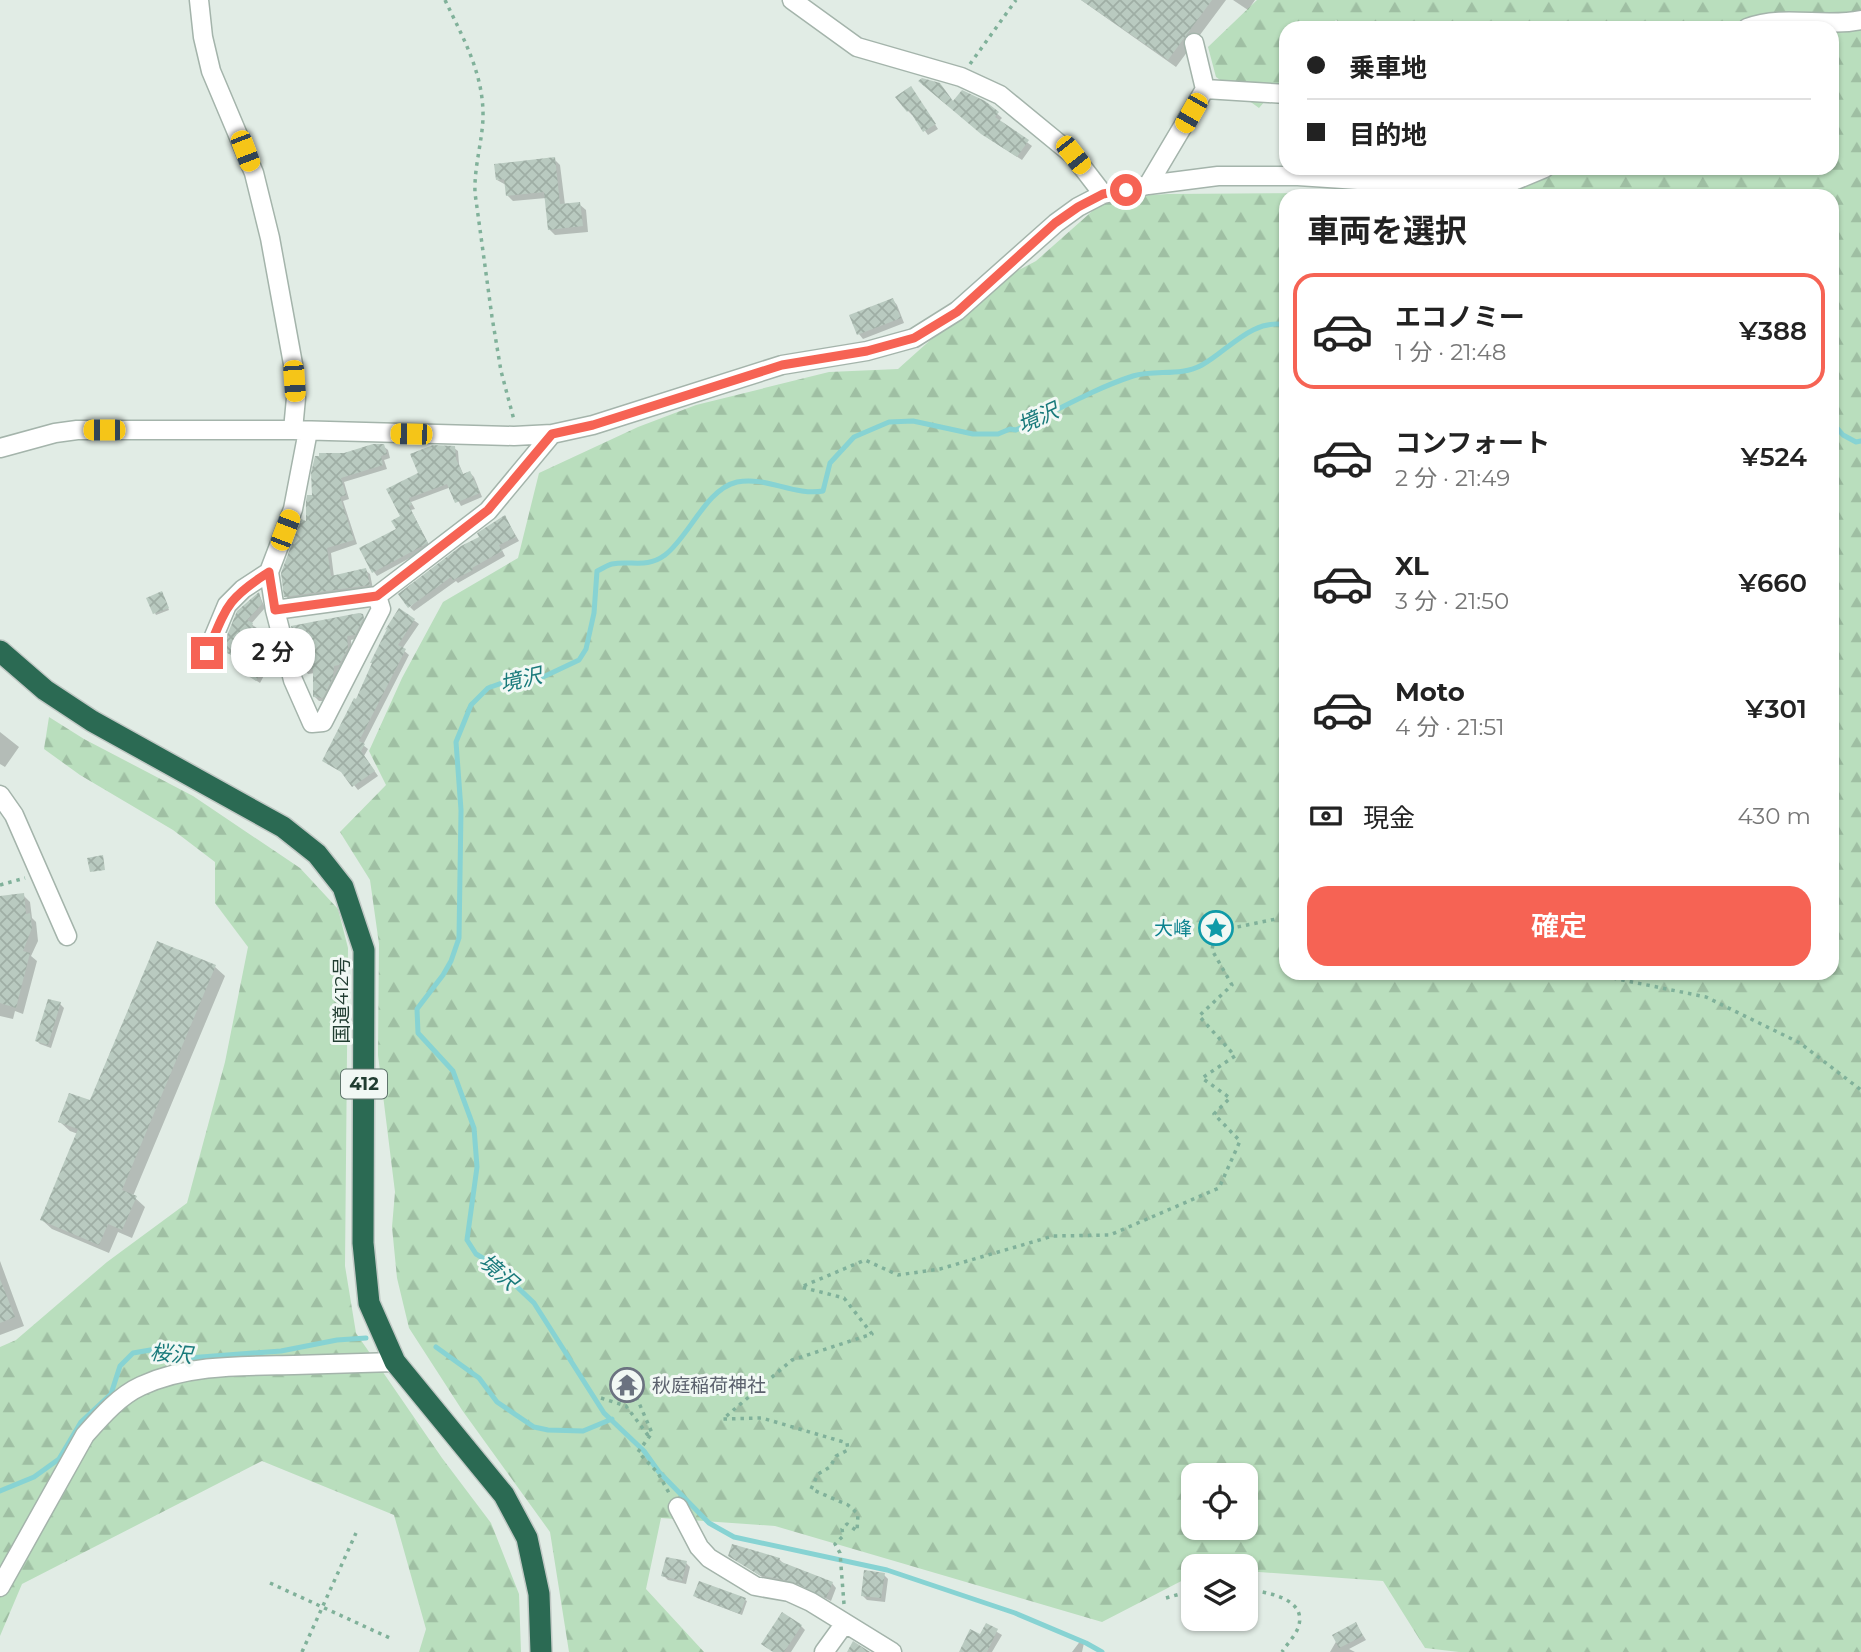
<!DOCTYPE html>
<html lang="ja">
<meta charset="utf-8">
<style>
:root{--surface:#fff;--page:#f6f6f6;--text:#222;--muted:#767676;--line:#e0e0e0;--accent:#f66354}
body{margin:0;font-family:Montserrat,"Noto Sans JP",sans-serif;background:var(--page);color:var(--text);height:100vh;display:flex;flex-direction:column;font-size:26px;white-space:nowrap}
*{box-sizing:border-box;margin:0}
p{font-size:23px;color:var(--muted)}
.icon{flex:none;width:38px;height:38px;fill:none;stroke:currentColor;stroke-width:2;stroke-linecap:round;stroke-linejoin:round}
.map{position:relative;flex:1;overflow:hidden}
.panel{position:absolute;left:1279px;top:189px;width:560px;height:791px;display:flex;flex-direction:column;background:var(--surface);border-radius:21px;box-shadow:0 2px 5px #0004}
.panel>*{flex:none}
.top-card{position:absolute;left:1279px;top:21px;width:560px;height:154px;border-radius:21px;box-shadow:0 2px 5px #0004;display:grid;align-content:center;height:154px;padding:0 28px;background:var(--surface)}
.fabs{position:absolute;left:1181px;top:1463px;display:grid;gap:14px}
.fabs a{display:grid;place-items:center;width:77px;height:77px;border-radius:14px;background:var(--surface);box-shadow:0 2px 5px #0004;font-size:35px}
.end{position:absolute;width:32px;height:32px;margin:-16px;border:9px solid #f66354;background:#fff;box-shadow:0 0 0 4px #fff}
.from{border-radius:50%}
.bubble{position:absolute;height:49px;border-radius:21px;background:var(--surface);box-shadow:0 2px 5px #0004;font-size:23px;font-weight:600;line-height:49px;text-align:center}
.car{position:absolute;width:21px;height:42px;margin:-21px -10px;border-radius:9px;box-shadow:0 0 5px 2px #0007;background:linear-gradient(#f5c518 24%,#345 0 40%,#f5c518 0 76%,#345 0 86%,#f5c518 0)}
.top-card b{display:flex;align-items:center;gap:24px;height:66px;font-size:26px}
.top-card b+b{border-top:2px solid var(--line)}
.top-card i{width:18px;height:18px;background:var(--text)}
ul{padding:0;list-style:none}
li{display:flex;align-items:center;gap:21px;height:116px;margin:0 14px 10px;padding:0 14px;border:4px solid transparent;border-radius:21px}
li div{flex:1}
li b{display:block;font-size:26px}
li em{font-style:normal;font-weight:600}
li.selected{border-color:var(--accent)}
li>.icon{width:63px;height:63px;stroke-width:1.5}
h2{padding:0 28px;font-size:32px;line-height:84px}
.pay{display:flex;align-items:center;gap:18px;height:77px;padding:0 28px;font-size:26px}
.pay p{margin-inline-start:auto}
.action{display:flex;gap:14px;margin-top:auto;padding:14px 28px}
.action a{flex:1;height:80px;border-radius:21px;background:var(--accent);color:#fff;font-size:28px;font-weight:600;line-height:80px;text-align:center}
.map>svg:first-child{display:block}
</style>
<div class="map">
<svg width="1861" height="1652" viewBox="0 0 1861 1652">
<defs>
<pattern id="forest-firs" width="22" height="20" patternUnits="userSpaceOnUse" patternTransform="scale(1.75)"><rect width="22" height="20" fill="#b9debd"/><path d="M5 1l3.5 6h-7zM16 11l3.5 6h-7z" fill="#9fbfa3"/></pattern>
<pattern id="building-cross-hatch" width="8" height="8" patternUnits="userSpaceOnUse" patternTransform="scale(1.75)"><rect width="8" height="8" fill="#b9cac0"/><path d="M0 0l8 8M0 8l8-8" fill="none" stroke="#9faea5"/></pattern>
</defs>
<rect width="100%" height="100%" fill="#e1ece5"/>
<path fill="url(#forest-firs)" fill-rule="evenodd" d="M 1257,0 L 1861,0 L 1861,1652 L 1459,1652 L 1425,1648 L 1383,1581 L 1246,1571 L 1246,1566 L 1194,1566 L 1193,1575 L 1102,1622 L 775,1526 L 661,1518 L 646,1589 L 704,1652 L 569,1652 L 550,1532 L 462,1410 L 409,1328 L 397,1278 L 392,1227 L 395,1192 L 378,1055 L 379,944 L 370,880 L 340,832 L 386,785 L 369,751 L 402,678 L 443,602 L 518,558 L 539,473 L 638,427 L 696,405 L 829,372 L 898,369 L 994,283 L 1036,261 L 1107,198 L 1168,194 L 1328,193 L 1332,196 L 1286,196 L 1286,973 L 1832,973 L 1832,196 L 1481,196 L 1472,168 L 1832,168 L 1832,28 L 1347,28 L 1336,20 L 1329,28 L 1286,28 L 1286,77 L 1259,108 L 1216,77 L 1208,47 ZM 1194,1475 L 1246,1475 L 1246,1528 L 1194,1528 Z
M 49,717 L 84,739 L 193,796 L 300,868 L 338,909 L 348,948 L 345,1266 L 356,1333 L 442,1458 L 491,1523 L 519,1594 L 521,1652 L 419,1652 L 426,1629 L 394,1515 L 262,1461 L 22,1584 L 0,1636 L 0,1347 L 16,1340 L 107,1262 L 187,1203 L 225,1062 L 248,947 L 215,903 L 215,862 L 173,830 L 80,775 L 44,749 Z"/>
<path fill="#0003" d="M 1081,0 L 1226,0 L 1176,67 Z
M 1233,0 L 1255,0 L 1248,10 Z
M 914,92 L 938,129 L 928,135 L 913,114 L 912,115 L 908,111 L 898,97 Z
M 984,102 L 1002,118 L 999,121 L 1032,146 L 1022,160 L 988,138 L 954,103 Z
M 554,159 L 560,165 L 565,205 L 579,204 L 586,210 L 588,232 L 555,235 L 549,229 L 546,198 L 513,201 L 507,195 L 506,185 L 497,180 Z
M 893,300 L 897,305 L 904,323 L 863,339 L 859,334 L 852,316 Z
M 383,446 L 388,450 L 390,458 L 384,460 L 387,469 L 344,482 L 349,499 L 343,501 L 357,544 L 331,553 L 334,577 L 365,570 L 370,574 L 373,589 L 290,601 L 286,596 L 314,496 L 344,455 Z
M 454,448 L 458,451 L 459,464 L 464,476 L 470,473 L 474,477 L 482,497 L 461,506 L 451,487 L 411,502 L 415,509 L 411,510 L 430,547 L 377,576 L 374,572 L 398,529 L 402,517 L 388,490 L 420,474 Z
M 505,517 L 519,541 L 502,550 L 505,556 L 458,583 L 456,581 L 414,611 L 410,607 Z
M 259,594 L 265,608 L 251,624 L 273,639 L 276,653 L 260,683 L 241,670 L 246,663 L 223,649 Z
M 163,595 L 169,610 L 156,615 L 148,599 Z
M 400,610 L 419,624 L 402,649 L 409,655 L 363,745 L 368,749 L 364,756 L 378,776 L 358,790 L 345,774 L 324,761 L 357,702 Z
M 362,616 L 367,621 L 359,638 L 351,640 L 352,653 L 344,669 L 338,669 L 337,682 L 327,701 L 319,701 L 315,697 L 315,673 L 308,674 L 304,669 L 301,643 L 296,639 Z
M 0,732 L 19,747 L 5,767 L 0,764 Z
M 23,895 L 30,902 L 32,918 L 36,922 L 38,941 L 31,956 L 37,961 L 23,1014 L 15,1011 L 13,1019 L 0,1016 L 0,898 Z
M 158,943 L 215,967 L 225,976 L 133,1196 L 145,1207 L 132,1238 L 118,1232 L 109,1253 L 52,1229 L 42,1220 L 78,1134 L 70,1131 L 60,1122 L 91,1103 Z
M 60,1004 L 64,1008 L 51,1048 L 40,1044 L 37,1041 Z
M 0,1261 L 24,1326 L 0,1335 Z
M 730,1556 L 779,1559 L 784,1564 L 832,1583 L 836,1588 L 831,1601 L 799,1585 L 765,1579 Z
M 686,1563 L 690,1567 L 686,1584 L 668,1580 L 663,1575 Z
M 884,1575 L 888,1579 L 885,1602 L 867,1600 L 862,1595 Z
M 700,1583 L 745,1600 L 747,1601 L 742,1615 L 697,1598 L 695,1596 Z
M 1356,1624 L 1366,1640 L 1349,1649 L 1355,1652 L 1330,1652 L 1337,1640 Z
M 801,1626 L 805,1630 L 791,1652 L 774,1652 Z
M 987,1626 L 1002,1635 L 992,1652 L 961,1652 L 981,1636 Z
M 1081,1640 L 1084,1643 L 1082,1652 L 1072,1652 Z"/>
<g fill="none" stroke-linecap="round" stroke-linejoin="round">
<path stroke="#87d3d3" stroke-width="5" d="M 1832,422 L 1843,435 L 1856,442 L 1861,441
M 436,1347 L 479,1378 L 497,1402 L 534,1427 L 548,1430 L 583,1431 L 612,1419
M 0,1491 L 34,1477 L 59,1459 L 81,1422 L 111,1394 L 120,1366 L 133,1353 L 156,1349 L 171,1356 L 188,1358 L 281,1351 L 337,1340 L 366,1338
M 1102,1652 L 1086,1643 L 1015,1613 L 887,1570 L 734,1537 L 709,1523 L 659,1472 L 644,1451 L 604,1413 L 534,1303 L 493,1264 L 476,1254 L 467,1240 L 477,1167 L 474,1128 L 453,1071 L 418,1033 L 417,1009 L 443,975 L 451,961 L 459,938 L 461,810 L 456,742 L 471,705 L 488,688 L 516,678 L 543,677 L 579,660 L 586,649 L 594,613 L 597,571 C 602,569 607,565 612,564 C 631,560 646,569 665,555 C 689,537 706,489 737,482 C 766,476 794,496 823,491 L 830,463 L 854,437 L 889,422 L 913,421 L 973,434 L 998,434 L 1010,429 L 1016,430 C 1054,412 1093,389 1133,376 C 1156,369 1180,377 1202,365 C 1229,350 1252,318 1286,325"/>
</g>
<path fill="url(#building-cross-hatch)" d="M 1081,0 L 1212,0 L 1168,60 Z
M 922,78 L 940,83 L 953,101 L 962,90 L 985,101 L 999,112 L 995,117 L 1029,140 L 1017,157 L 981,134 L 918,81 Z
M 911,86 L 936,124 L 923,132 L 909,110 L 907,112 L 895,97 Z
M 555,157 L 560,204 L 580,202 L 583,226 L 548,230 L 544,192 L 506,196 L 504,179 L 496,180 L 494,164 Z
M 893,298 L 901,318 L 857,335 L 849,315 Z
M 373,444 L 384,444 L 387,454 L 381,456 L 383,465 L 341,478 L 346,495 L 340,497 L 354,540 L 327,548 L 331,576 L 366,568 L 370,585 L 284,597 L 281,573 L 301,519 L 306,521 L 306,501 L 307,495 L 312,495 L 311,473 L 315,456 L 319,456 L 319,453 L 344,453 Z
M 433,445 L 455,446 L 456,459 L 463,474 L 470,471 L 480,493 L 455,503 L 447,484 L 409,498 L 412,505 L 409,506 L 428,543 L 372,573 L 359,548 L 396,529 L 391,521 L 400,516 L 386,489 L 418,473 L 410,454 Z
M 505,515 L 516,537 L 499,545 L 502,551 L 472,568 L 473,570 L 453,580 L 451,577 L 408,608 L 398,594 L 461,546 L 479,537 L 477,533 Z
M 162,591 L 169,608 L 153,614 L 146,598 Z
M 259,592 L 262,604 L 247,620 L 253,623 L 252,626 L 269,634 L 273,648 L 256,681 L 239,670 L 245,662 L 221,650 L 237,611 Z
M 399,608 L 415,619 L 398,645 L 406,649 L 359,741 L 365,744 L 361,751 L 375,771 L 352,787 L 341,772 L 322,761 L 354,698 L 356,699 L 372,663 L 370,663 L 387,629 L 385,630 Z
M 359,613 L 363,614 L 364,618 L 355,635 L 347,636 L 348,648 L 339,665 L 334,666 L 333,677 L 323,698 L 313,697 L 313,669 L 302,670 L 299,639 L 294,639 L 291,626 Z
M 103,855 L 105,870 L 90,872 L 87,858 Z
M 24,893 L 26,914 L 30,913 L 32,928 L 23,951 L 30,953 L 16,1008 L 0,1003 L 0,896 Z
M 157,941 L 216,965 L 122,1190 L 137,1196 L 122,1230 L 108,1224 L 99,1245 L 40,1220 L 78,1129 L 58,1122 L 69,1093 L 90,1100 Z
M 48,999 L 61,1002 L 48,1045 L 35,1041 Z
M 0,1279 L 15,1317 L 0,1323 Z
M 732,1544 L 780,1558 L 779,1561 L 833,1582 L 826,1598 L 793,1582 L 759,1575 L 728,1556 Z
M 666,1557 L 687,1561 L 682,1581 L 661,1576 Z
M 864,1570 L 885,1573 L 881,1598 L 861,1596 Z
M 699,1581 L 746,1598 L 740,1614 L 693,1596 Z
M 782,1612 L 802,1625 L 784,1652 L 773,1652 L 761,1644 Z
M 1356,1622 L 1363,1636 L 1339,1648 L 1332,1635 Z
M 986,1623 L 998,1629 L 987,1652 L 959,1652 L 970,1629 L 980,1634 Z
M 853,1641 L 870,1652 L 847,1652 Z"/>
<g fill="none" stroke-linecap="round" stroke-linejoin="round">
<g stroke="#a4b4ab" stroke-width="21">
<path id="minor" d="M 199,0 L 203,37 L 211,71 L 254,173 L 270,238 L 293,364 L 296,398 L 293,430
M 792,0 L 857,47 L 961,77 L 1000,95 L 1073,155 L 1103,194
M 1747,28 C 1785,14 1823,28 1861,20
M 1194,43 L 1205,89
M 1148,185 L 1205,89 L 1286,94
M 308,431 L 293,509 L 269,572 L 275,610 L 293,680 L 312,723 L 323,722 L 381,609 L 377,596
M 0,448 L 55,433 L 77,430 L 293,430 L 514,436 L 552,434 L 593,425 L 782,365 L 867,351 L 914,338 L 957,311 L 1056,223 L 1078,207 L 1103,194 L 1148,185 L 1218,176 L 1298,176 L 1373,181 L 1491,184 L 1516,180 L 1545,168
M 275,610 L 377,596 L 488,511 L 552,434
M 207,653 L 227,605 L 243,589 L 269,572
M 0,795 L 14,815 L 67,936
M 678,1507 L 699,1547 L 709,1558 L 755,1586 L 789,1592 L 811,1602 L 892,1652
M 0,1587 L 85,1435 C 101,1417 119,1396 141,1386 C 188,1364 243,1366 294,1365 C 327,1364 361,1363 395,1362
M 824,1652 L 845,1623"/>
</g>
<g stroke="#c1c9c5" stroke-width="24">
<path id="highway" d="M 0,651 L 45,690 L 92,721 L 283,827 L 317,854 L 343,887 L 364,950 L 363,1243 L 369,1303 L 395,1362 L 504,1495 L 527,1538 L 539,1594 L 541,1652"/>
</g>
<path stroke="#80b19a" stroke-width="3.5" stroke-dasharray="3.5 5" stroke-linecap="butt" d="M 445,0 C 463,38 484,74 483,118 C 482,143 474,167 475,193 L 492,317 L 501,371 L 514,420
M 970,64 L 1016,0
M 0,885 L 25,878
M 1588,973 L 1706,997 L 1800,1043 L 1861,1090
M 633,1389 L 652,1433 L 638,1452 L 658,1473 L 669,1493
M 601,1398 L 626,1406 L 650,1438
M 270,1583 L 392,1639
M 1246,1589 C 1265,1592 1309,1598 1298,1628 C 1295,1636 1287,1644 1282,1652
M 1188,1597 L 1194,1594
M 1166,1598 L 1194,1590
M 844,1604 L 840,1553 L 835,1544 L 843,1536 L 842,1529 L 847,1524 L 857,1531 L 858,1514 L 848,1505 L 811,1489 L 818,1474 L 830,1467 L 836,1456 L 848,1450 L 847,1443 L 762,1418 L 723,1419 L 792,1360 L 872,1334 L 844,1298 L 801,1287 L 865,1260 L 898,1275 L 940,1269 L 1053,1236 L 1110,1235 L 1219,1188 L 1240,1141 L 1214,1114 L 1230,1098 L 1202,1078 L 1235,1056 L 1199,1016 L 1232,985 L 1212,950 L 1216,928 L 1237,927 L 1286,917
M 302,1652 L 356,1533"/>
<use href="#minor" stroke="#fff" stroke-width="18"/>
<use href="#highway" stroke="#2b6a53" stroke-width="21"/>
</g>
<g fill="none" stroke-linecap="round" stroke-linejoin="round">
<path stroke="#f66354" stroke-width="9" d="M 207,653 C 226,608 226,599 269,572 L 275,610 L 377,596 L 488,510 L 552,434 L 593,425 L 782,365 L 867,351 L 914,338 L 957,312 L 1055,223 L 1078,207 L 1103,194 L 1126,190"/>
</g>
<defs>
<g id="sight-ring" transform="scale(1.75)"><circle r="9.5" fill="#f1f8f4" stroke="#0f9aa8" stroke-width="1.5"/><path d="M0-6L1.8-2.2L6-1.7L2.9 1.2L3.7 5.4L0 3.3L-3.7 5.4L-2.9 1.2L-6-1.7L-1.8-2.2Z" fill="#0f9aa8"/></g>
<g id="temple-ring" transform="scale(1.75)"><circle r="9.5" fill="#f1f8f4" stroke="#6b7280" stroke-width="1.5"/><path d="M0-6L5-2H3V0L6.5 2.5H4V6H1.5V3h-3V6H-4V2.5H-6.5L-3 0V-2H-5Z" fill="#6b7280"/></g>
</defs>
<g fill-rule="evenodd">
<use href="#sight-ring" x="1216" y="928"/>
<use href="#temple-ring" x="627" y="1385"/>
</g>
<g text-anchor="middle" stroke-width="6" stroke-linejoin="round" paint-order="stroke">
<rect fill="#f1f8f4" stroke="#5f756c" stroke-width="2" x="341" y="1069.5" width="46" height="29" rx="5"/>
<g font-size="18" font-weight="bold" fill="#213d31">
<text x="364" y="1090">412</text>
</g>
<g font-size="19" fill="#0d838f" stroke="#f1f8f4" text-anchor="end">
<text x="1192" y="935">大峰</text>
</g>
<g font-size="19" fill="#213d31" stroke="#f1f8f4">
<text transform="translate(341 1000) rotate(-90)" y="7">国道412号</text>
</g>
<g font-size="19" fill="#5b616d" stroke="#f1f8f4" text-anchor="start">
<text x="652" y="1392">秋庭稲荷神社</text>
</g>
<g font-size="21" font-style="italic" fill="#197a7b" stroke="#f1f8f4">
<text transform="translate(1038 418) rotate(-24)" y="7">境沢</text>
<text transform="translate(521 680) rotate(-13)" y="7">境沢</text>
<text transform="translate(498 1272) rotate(41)" y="7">境沢</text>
<text transform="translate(171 1354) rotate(5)" y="7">桜沢</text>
</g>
</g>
</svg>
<div class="fabs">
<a><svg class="icon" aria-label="locate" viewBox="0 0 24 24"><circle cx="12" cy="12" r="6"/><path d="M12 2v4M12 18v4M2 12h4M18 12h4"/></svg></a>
<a><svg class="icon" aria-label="layers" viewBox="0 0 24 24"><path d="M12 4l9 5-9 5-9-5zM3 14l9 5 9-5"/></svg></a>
</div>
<i class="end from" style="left:1126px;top:190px"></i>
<i class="end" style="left:207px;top:653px"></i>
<div class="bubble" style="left:231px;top:628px;width:84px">2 分</div>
<i class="car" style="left:1191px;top:113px;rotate:210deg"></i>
<i class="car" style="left:245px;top:151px;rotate:159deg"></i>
<i class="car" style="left:1073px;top:155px;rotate:142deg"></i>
<i class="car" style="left:294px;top:381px;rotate:176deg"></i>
<i class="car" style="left:104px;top:430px;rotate:270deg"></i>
<i class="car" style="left:411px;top:434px;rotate:271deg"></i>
<i class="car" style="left:285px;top:530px;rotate:21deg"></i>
<div class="top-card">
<b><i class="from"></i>乗車地</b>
<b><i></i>目的地</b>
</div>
<section class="panel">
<h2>車両を選択</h2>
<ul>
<li class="selected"><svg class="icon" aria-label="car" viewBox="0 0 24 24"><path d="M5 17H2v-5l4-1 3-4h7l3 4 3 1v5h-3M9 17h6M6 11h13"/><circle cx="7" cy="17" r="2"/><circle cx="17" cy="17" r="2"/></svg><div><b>エコノミー</b><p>1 分 · 21:48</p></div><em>¥388</em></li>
<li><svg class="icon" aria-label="car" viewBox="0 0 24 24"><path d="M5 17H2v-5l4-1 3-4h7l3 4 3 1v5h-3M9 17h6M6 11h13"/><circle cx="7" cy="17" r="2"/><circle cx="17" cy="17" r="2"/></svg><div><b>コンフォート</b><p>2 分 · 21:49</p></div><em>¥524</em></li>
<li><svg class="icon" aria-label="car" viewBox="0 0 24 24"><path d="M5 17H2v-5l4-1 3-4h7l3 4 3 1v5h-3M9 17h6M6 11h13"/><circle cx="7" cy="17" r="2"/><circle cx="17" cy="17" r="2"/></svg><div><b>XL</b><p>3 分 · 21:50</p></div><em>¥660</em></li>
<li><svg class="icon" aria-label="car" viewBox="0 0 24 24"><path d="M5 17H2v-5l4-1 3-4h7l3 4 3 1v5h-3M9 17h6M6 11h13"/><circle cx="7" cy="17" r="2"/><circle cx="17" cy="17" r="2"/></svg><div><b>Moto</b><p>4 分 · 21:51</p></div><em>¥301</em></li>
</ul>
<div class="pay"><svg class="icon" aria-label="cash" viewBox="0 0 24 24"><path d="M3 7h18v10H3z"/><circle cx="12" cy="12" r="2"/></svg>現金<p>430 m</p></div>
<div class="action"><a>確定</a></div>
</section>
</div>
